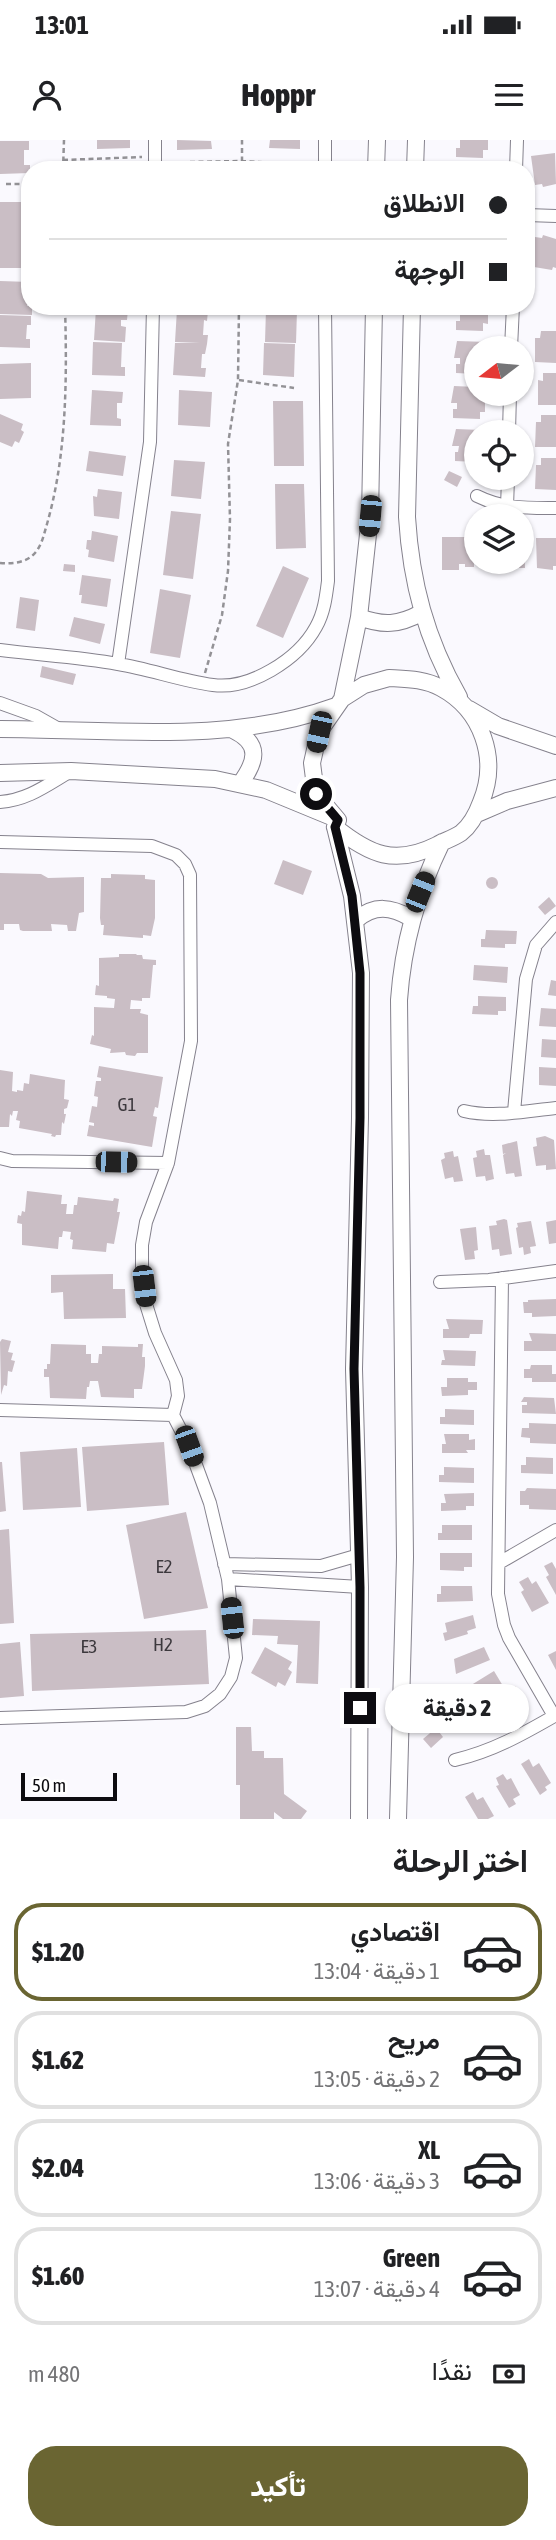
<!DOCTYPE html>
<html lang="ar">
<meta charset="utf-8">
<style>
:root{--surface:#fff;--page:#f6f6f6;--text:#202124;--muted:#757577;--line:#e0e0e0;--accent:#6a6532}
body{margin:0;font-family:"Asap Condensed",Vazirmatn,sans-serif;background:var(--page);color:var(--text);direction:rtl;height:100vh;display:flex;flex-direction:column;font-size:26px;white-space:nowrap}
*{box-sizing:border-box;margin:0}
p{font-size:23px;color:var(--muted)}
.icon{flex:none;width:38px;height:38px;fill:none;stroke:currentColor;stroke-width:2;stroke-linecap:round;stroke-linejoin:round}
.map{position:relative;height:1679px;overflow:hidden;direction:ltr}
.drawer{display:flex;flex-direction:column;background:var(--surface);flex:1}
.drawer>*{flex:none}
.banner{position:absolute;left:21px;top:21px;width:514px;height:154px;border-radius:28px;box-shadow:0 2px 5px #0004;direction:rtl;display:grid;align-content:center;height:154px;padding:0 28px;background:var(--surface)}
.needle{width:46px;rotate:254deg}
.fabs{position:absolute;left:464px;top:196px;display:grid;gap:14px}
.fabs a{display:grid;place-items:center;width:70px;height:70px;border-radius:50%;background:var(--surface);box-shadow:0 2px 5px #0004;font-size:35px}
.scale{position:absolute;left:21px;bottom:18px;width:96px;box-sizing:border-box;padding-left:7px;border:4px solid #0d0c10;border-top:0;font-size:19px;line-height:24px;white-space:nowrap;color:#0d0c10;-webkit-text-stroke:5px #fff;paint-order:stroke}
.end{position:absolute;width:32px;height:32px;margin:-16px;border:9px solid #0d0c10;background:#fff;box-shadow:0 0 0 4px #fff}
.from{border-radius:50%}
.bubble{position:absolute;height:49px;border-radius:24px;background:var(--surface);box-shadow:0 2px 5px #0004;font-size:23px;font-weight:800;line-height:49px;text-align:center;direction:rtl}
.car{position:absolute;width:21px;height:42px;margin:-21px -10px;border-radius:9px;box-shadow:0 0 5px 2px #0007;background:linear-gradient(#222 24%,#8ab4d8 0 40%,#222 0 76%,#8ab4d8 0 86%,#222 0)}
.banner b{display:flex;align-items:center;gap:24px;height:66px;font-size:26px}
.banner b+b{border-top:2px solid var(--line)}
.banner i{width:18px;height:18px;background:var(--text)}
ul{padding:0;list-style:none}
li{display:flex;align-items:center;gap:21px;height:98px;margin:0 14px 10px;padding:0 14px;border:4px solid var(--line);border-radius:28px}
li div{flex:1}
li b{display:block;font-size:26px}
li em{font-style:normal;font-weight:800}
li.active{border-color:var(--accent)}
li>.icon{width:63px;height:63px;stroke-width:1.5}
h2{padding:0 28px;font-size:32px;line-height:84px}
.pay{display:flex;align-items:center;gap:18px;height:77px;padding:0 28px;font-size:26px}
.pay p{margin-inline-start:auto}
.button{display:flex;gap:14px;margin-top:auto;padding:14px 28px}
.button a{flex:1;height:80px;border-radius:28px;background:var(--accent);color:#fff;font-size:28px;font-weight:800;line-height:80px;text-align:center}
.status{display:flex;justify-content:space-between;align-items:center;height:49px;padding:0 35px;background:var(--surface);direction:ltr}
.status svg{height:19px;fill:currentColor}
header{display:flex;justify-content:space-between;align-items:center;height:91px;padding:0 28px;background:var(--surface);font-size:32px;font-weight:800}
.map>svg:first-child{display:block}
</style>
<div class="status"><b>13:01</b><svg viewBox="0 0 49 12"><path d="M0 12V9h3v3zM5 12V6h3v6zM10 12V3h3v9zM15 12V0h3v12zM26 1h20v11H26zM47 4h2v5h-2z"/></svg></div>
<header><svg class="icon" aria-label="menu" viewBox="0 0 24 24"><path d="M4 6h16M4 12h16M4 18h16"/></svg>Hoppr<svg class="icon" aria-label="person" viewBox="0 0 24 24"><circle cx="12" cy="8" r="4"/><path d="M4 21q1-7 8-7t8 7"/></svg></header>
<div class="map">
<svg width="556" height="1679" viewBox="0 0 556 1679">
<rect width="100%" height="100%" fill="#faf9fe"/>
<path fill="#cabec5" d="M 97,0 L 130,0 L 130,8 L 97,9 Z
M 177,0 L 211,1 L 212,9 L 177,10 Z
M 270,0 L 300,0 L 300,9 L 269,8 Z
M 460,0 L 488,0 L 488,10 L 483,10 L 483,18 L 456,17 L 456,8 L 460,8 Z
M 0,1 L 29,1 L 29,10 L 24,10 L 24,25 L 30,25 L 30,33 L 0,34 Z
M 555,13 L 556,44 L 543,47 L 542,44 L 535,45 L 531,16 Z
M 0,62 L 30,62 L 30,70 L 26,70 L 26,86 L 30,86 L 30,104 L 27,104 L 26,120 L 30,120 L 30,128 L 0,128 Z
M 543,95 L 556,99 L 556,128 L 553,127 L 552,130 L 534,127 L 535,124 L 530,123 L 535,97 L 542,98 Z
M 0,141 L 30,142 L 27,166 L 32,166 L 32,175 L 0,174 Z
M 488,166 L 488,184 L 483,183 L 483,191 L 456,190 L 456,181 L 460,181 L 460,175 L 454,175 L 454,167 Z
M 96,168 L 128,169 L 127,180 L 121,180 L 121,186 L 126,187 L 125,202 L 94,200 Z
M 177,169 L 208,171 L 207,181 L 204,180 L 203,195 L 208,195 L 207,204 L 205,214 L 202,214 L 201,228 L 206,228 L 205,237 L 173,235 L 175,203 L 200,203 L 175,202 Z
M 266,169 L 297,170 L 296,203 L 265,202 Z
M 0,175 L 31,176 L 31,185 L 27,185 L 26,199 L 30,199 L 30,208 L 0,207 Z
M 541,191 L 556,191 L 556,223 L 535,222 L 535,198 L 540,198 Z
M 457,201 L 488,202 L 488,208 L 476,208 L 476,234 L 456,233 L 456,224 L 460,224 L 460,218 L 454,218 Z
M 93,202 L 122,203 L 121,227 L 125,227 L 125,236 L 92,235 Z
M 264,203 L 295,204 L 294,237 L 263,235 Z
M 31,223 L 31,258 L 0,259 L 0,224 Z
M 543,233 L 556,233 L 556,265 L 538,265 L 538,240 L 543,241 Z
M 454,246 L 476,247 L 476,254 L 485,254 L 485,272 L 480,272 L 480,279 L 453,278 L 453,269 L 457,269 L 457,263 L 451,263 Z
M 92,250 L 123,252 L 122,263 L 117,263 L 117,278 L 121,279 L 121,286 L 90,285 Z
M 179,250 L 212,252 L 210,287 L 178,285 Z
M 273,261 L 303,261 L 304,326 L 274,326 Z
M 0,274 L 23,284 L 21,290 L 24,292 L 19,303 L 15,301 L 12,307 L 0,302 Z
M 541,275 L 556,275 L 556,307 L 535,307 L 536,282 L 541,282 Z
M 456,289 L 481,290 L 481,292 L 476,292 L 476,322 L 455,321 L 455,312 L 458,312 L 459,306 L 452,306 Z
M 89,311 L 126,316 L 123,336 L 86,331 Z
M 541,318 L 556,318 L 556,350 L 535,349 L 536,325 L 541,325 Z
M 174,320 L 205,322 L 201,359 L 171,356 Z
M 449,331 L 462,337 L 457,347 L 444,340 Z
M 275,344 L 304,344 L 306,408 L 276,409 Z
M 98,349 L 122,352 L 119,379 L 94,376 L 93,356 L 97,357 Z
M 171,371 L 201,374 L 193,439 L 163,435 Z
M 92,391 L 118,396 L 114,422 L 88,417 L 89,410 L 86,409 L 87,400 L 91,400 Z
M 442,397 L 467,397 L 467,400 L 474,400 L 474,427 L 465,427 L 465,424 L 459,424 L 459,430 L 442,430 Z
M 522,398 L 524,398 L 525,428 L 515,428 L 515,424 L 510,424 L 510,429 L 492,427 L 492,422 L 522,422 Z
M 536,398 L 556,398 L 556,426 L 553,426 L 553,430 L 537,428 Z
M 64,424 L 75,425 L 75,432 L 63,431 Z
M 283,426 L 309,438 L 283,498 L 256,486 Z
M 82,435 L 111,439 L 107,467 L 81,463 L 82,455 L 79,455 Z
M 160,449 L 191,455 L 180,518 L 150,513 Z
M 20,457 L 39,460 L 35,491 L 16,488 Z
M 74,477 L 105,484 L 100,504 L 69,496 Z
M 42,526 L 76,534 L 73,545 L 40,537 Z
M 283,720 L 312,731 L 303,755 L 274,744 Z
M 0,733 L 41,734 L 48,738 L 84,737 L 84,772 L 79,773 L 76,791 L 68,791 L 67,785 L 51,784 L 52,791 L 23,791 L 20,790 L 19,784 L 4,784 L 4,790 L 0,790 Z
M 111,734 L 145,735 L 145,739 L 155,740 L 155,778 L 151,796 L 143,795 L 143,798 L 103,795 L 104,785 L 101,785 L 100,778 L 101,738 L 111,738 Z
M486 743a6 6 0 1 1 12 0a6 6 0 1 1-12 0Z
M 549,757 L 556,766 L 545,775 L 538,767 Z
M 486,790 L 517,791 L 516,804 L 505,804 L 505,808 L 481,807 L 481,799 L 485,799 Z
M 119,814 L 137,814 L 136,815 L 142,815 L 143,819 L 156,820 L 156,825 L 153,825 L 150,858 L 142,858 L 142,861 L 131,860 L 130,869 L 141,869 L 140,873 L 148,875 L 148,913 L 137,913 L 135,916 L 126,915 L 125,912 L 110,913 L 111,909 L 90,904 L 92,895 L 94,896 L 94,867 L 114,868 L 115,859 L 107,858 L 107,856 L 95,855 L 96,845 L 99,846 L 99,818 L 119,817 Z
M 474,825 L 508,827 L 507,843 L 473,840 Z
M 551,840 L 556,841 L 556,856 L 548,855 Z
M 478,856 L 506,857 L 506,871 L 498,871 L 498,875 L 472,874 L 473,866 L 478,866 Z
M 541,868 L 556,869 L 556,887 L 539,886 Z
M 542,899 L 556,900 L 556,918 L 541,917 Z
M 99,926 L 163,937 L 158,968 L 155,967 L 153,976 L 157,977 L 152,1007 L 87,996 L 89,985 L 94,986 L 94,983 L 89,982 L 92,966 L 97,967 L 98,957 L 94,956 L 96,941 L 101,941 L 101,938 L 97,937 Z
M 539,927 L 556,928 L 556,946 L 539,945 Z
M 0,930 L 13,932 L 12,951 L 17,952 L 17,950 L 23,951 L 24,943 L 29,944 L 30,934 L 65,940 L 64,959 L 69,960 L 67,968 L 64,969 L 64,974 L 66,974 L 64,984 L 62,982 L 61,995 L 56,995 L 55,997 L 51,996 L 52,994 L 19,988 L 20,981 L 16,980 L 18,971 L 13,971 L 12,976 L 10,974 L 9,987 L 0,987 Z
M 545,996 L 554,1000 L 556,1029 L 546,1030 L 546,1025 L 536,1026 L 533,1007 L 537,1006 L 536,998 Z
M 517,1001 L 522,1036 L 515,1037 L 514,1033 L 506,1034 L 503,1015 L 506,1013 L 503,1014 L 502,1005 Z
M 484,1009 L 485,1015 L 490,1015 L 494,1039 L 486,1041 L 485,1036 L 476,1037 L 473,1018 L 477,1017 L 476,1011 Z
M 453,1011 L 454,1017 L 458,1016 L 463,1041 L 454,1042 L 453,1037 L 445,1039 L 441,1020 L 445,1018 L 444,1013 Z
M 27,1051 L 62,1055 L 61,1064 L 67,1064 L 66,1074 L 73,1074 L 74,1065 L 77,1065 L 78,1057 L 113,1061 L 114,1058 L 119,1059 L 117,1072 L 120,1072 L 114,1104 L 107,1103 L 106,1112 L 72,1109 L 73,1100 L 70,1099 L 71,1092 L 63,1091 L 62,1097 L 59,1097 L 58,1109 L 22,1105 L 22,1084 L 17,1083 L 18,1075 L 21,1076 L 22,1071 L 25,1072 Z
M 504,1079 L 507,1080 L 512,1114 L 500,1116 L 499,1109 L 492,1110 L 489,1086 L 497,1085 L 496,1081 Z
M 556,1080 L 556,1103 L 549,1104 L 546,1082 Z
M 531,1081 L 536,1106 L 530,1107 L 531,1113 L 524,1115 L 523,1107 L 519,1108 L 516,1088 L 518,1087 L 517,1083 Z
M 476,1087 L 478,1110 L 474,1111 L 475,1119 L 465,1120 L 460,1089 Z
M 113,1134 L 113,1149 L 125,1149 L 126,1178 L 64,1179 L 63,1152 L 51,1153 L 51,1135 Z
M 556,1159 L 556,1176 L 532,1177 L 532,1173 L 524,1173 L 523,1162 L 528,1162 L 528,1160 Z
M 446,1179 L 483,1180 L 482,1194 L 470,1194 L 469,1198 L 443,1198 L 443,1189 L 449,1189 Z
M 529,1193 L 556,1194 L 556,1211 L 524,1211 L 524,1201 L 532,1201 Z
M 2,1199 L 11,1201 L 8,1212 L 13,1213 L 11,1220 L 15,1221 L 12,1232 L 8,1231 L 7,1246 L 4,1245 L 1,1255 L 0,1202 Z
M 51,1204 L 86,1205 L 86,1214 L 91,1214 L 91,1223 L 98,1223 L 99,1214 L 102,1214 L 102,1206 L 138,1207 L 138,1204 L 143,1204 L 142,1217 L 145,1217 L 145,1226 L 142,1249 L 134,1249 L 134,1258 L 101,1257 L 98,1241 L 90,1241 L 89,1247 L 87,1247 L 86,1259 L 50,1258 L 49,1237 L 44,1237 L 44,1229 L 47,1229 L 47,1224 L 50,1224 Z
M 443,1210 L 476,1211 L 475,1226 L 441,1225 L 442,1220 L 445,1220 Z
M 531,1225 L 552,1225 L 552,1234 L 556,1234 L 556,1242 L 532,1242 L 532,1238 L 524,1238 L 524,1229 L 530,1229 Z
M 447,1238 L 468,1238 L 468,1242 L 477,1242 L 477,1250 L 468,1250 L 468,1255 L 442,1256 L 441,1247 L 447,1247 Z
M 524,1257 L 554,1258 L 556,1274 L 522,1273 L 522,1265 L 527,1265 L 527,1262 L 521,1262 Z
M 445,1269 L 474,1270 L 474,1285 L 440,1284 L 440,1277 L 445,1277 Z
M 529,1283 L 556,1284 L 556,1304 L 530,1303 L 530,1298 L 521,1297 L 522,1288 L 529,1288 Z
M 444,1294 L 469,1294 L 469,1300 L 475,1299 L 475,1310 L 466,1310 L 468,1313 L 442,1313 L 442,1304 L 446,1304 Z
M 164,1302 L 169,1365 L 87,1371 L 82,1307 Z
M 77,1308 L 81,1367 L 23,1370 L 20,1312 Z
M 526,1317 L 553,1318 L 553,1334 L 521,1333 L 521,1325 L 526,1325 Z
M 0,1322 L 2,1322 L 6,1371 L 0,1372 Z
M 444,1327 L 474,1328 L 474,1343 L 439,1342 L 439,1335 L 444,1335 Z
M 527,1348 L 556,1349 L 556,1370 L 529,1369 L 529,1365 L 520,1365 L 520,1351 L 525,1351 Z
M 474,1353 L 474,1366 L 466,1366 L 466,1370 L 441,1371 L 441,1363 L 446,1363 L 444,1354 Z
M 186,1372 L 208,1468 L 144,1479 L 126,1385 Z
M 442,1385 L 472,1385 L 472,1400 L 438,1400 L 438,1393 L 442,1393 Z
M 9,1389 L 14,1483 L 0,1484 L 0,1390 Z
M 440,1413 L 472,1413 L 472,1427 L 464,1427 L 464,1431 L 440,1430 Z
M 552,1422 L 556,1429 L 556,1455 L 546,1437 L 549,1435 L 544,1426 Z
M 528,1437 L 532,1444 L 536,1441 L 549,1463 L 532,1472 L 521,1452 L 524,1450 L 519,1442 Z
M 441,1446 L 472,1446 L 473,1461 L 437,1462 L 437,1454 L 441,1454 Z
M 473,1475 L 476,1488 L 467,1491 L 468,1494 L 445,1501 L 443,1493 L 447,1492 L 445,1483 Z
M 253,1479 L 320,1481 L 318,1544 L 296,1543 L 298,1505 L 277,1504 L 278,1496 L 252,1495 Z
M 206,1490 L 209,1544 L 32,1551 L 30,1494 Z
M 20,1502 L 24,1556 L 0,1558 L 0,1504 Z
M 265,1507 L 292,1522 L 288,1529 L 292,1532 L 285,1546 L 278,1542 L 276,1547 L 251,1533 Z
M 484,1507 L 490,1520 L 456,1534 L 454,1519 Z
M 556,1511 L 556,1530 L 548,1515 Z
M 494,1531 L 503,1546 L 477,1562 L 468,1547 Z
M 515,1546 L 519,1551 L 505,1559 L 512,1571 L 483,1589 L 480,1583 L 483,1581 L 479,1574 L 469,1579 L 467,1576 L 482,1567 L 481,1564 Z
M 236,1587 L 251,1587 L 252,1611 L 264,1611 L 264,1618 L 283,1618 L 284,1654 L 307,1671 L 301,1679 L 283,1679 L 274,1672 L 274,1679 L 240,1679 L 240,1645 L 236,1645 Z
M 436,1588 L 443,1597 L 431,1608 L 423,1599 Z
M 529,1619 L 533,1627 L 539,1623 L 551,1643 L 545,1647 L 547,1650 L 540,1655 L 521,1624 Z
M 503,1634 L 507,1640 L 511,1638 L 520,1655 L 513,1659 L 516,1664 L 509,1668 L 496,1646 L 499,1645 L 496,1638 Z
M 473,1652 L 477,1660 L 483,1657 L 494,1676 L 488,1679 L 478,1679 L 465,1657 Z"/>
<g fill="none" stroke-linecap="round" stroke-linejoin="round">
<g stroke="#85828d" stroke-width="14">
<path id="minor" d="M 155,30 L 155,0
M 325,30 L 325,0
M 516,30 L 517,0
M 527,75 L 556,76
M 511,208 L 513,166
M 509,292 L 510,254
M 477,356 C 503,369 527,368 556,368
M 507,367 L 508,338
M 0,510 C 39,515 79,517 118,524 C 150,529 181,541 213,545 C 249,550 298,520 316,487 C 324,473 326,457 328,441 L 325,166
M 118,524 L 150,302 L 153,166
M 0,563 L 36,576 L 59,589
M 0,662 C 28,660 47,645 71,631
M 0,702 L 152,706 L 176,715 L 185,724 L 190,735 L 191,901 L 168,1023 L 146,1082 L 142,1105 L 142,1129 L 146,1164 L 155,1193 L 176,1240 L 178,1256 L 173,1275 L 189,1306 L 210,1363 L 228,1439 L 236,1518 L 231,1537 L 220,1554 L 205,1566 L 186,1572 L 0,1578
M 464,971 C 494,978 526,971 556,968
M 514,972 L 526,839 L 536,805 L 556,782
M 0,1018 L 12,1021 L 168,1023
M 502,1138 L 498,1454 L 504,1485 L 509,1498 L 554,1576
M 440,1142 L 489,1140 L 556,1131
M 0,1270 L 173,1275
M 499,1423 L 556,1390
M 224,1424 L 321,1426 L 359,1415
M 228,1439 L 360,1447
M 455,1620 C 493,1611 523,1594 556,1575"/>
</g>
<g stroke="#85828d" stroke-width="18">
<path id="tertiary" d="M 376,30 L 377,0
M 415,30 L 416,0
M 412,166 L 407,377 C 411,442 426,499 459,557
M 359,477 C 383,486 399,485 421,473
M 389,538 C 407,539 425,539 441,548 C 482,570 499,619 481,662 C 477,673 470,686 461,693 C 454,698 444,701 437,705 C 395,726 370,715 335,687 L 338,680 L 316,654 L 312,623 L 319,592 L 342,559 L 364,545 Z
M 342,559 L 359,477 L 370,376 L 374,166
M 469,569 L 498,586 L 556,606
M 0,589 C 112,589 228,605 336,566
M 233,590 C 262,604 256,622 240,644
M 0,633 L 71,631 L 215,639 L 266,650 L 334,678
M 477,674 L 507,661 L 556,648
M 335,687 L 352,756 L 361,833 L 360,978 L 354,1229 L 360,1447 L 359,1679
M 356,780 C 375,764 391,767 411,778
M 398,1679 L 405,1417 L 399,860 C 403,803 417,753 442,702"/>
</g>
<path stroke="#939296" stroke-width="2.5" stroke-dasharray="5 3.5" stroke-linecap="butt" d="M 63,20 L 142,17
M 190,22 L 242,21 L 294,24
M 63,30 L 64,0
M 242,30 L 242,0
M 6,44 L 30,44
M 239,240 L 294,248
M 0,423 C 12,424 26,423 35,413 C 42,405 44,394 47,384 C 67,314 67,238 65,166
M 205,533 L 222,475 L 228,431 L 230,379 L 228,304 L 238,240 L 239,166"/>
<use href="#minor" stroke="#fff" stroke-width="12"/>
<use href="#tertiary" stroke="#fff" stroke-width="16"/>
</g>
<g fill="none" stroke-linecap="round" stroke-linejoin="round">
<path stroke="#0d0c10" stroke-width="9" d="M 316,654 L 338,680 L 335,687 L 352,756 L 360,833 L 360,978 L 354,1229 L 360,1447 L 360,1568"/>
</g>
<g text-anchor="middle" stroke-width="5" stroke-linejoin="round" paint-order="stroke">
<g font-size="19" fill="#3c383d">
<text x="127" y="971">G1</text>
<text x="164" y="1433">E2</text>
<text x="163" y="1511">H2</text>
<text x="89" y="1513">E3</text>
</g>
</g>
</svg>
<div class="fabs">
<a><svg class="needle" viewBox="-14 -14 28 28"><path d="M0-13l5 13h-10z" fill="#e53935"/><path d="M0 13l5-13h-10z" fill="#757577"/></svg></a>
<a><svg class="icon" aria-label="locate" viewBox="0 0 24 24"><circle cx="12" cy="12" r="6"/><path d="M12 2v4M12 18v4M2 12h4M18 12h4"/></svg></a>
<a><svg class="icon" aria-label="layers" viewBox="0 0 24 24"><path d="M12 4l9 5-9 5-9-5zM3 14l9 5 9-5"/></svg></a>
</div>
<div class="scale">50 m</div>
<i class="end from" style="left:316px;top:654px"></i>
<i class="end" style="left:360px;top:1568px"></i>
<div class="bubble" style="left:385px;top:1544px;width:144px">2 دقيقة</div>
<i class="car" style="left:370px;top:376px;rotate:185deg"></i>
<i class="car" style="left:319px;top:592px;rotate:192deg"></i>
<i class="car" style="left:420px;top:752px;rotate:22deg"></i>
<i class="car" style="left:116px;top:1022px;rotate:91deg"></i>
<i class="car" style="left:144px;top:1146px;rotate:173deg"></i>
<i class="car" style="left:189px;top:1306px;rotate:160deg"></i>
<i class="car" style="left:232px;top:1478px;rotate:354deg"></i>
<div class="banner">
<b><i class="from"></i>الانطلاق</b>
<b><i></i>الوجهة</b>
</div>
</div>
<section class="drawer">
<h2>اختر الرحلة</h2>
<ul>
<li class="active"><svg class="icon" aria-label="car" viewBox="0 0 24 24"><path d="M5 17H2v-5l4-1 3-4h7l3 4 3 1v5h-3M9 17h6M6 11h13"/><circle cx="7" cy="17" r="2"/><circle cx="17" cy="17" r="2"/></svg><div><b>اقتصادي</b><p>1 دقيقة · 13:04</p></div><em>$1.20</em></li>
<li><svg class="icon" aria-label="car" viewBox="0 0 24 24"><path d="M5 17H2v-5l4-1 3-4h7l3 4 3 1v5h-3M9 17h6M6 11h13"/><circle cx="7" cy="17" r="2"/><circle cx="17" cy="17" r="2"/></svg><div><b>مريح</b><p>2 دقيقة · 13:05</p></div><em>$1.62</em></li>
<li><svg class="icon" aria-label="car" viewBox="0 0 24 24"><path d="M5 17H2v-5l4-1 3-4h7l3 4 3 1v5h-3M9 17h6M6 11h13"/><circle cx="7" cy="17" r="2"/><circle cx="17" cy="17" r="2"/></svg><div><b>XL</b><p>3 دقيقة · 13:06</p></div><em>$2.04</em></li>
<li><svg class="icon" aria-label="car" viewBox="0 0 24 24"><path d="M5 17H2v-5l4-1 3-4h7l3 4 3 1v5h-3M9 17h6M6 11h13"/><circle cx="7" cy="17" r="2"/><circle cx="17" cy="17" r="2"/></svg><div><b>Green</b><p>4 دقيقة · 13:07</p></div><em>$1.60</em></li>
</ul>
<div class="pay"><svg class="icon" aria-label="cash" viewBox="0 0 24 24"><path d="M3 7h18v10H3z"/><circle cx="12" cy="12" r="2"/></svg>نقدًا<p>480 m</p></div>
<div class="button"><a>تأكيد</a></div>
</section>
